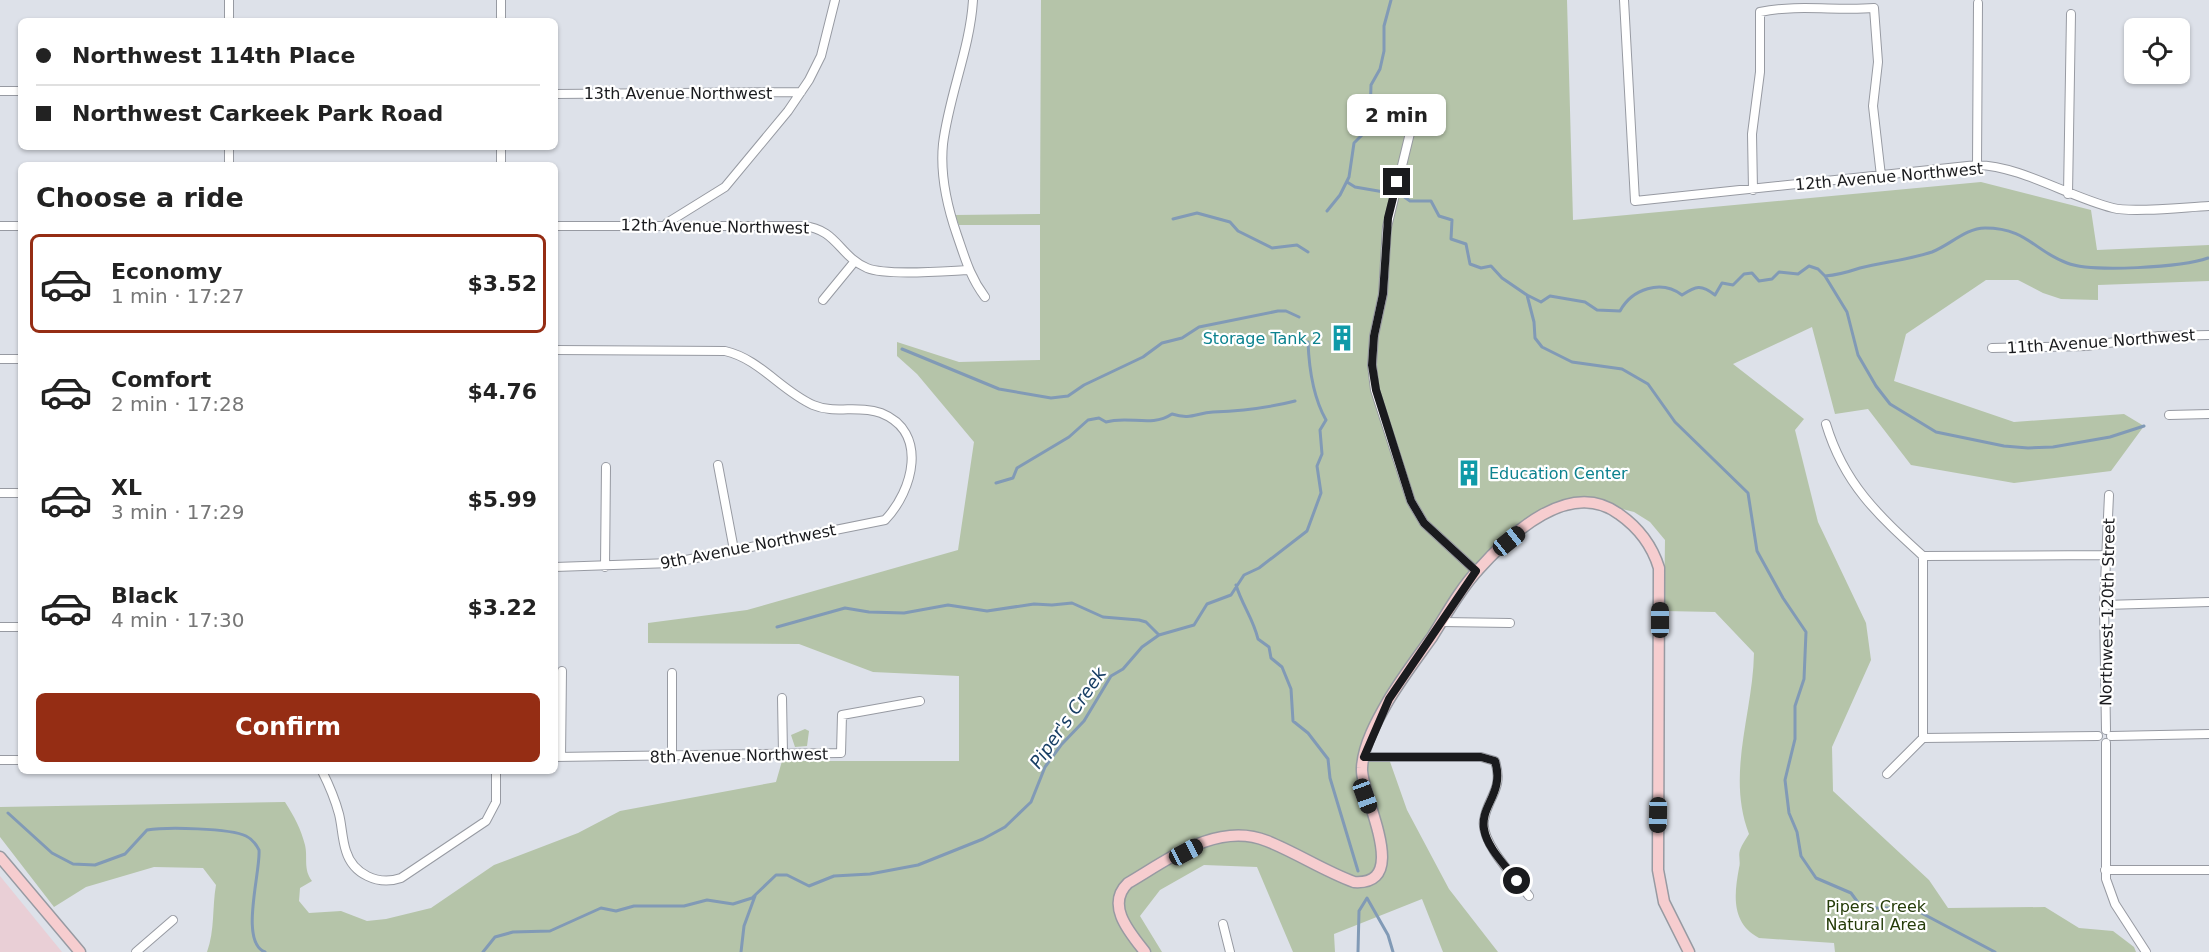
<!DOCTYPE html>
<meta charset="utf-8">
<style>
:root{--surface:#fff;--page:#f6f6f6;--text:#222;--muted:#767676;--line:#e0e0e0;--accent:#952d14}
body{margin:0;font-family:"DejaVu Sans",sans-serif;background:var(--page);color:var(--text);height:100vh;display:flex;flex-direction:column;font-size:22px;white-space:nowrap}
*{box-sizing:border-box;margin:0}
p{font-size:20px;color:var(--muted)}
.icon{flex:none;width:33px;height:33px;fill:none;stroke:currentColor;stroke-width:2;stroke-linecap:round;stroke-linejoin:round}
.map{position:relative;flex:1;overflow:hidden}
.sheet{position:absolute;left:18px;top:162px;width:540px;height:612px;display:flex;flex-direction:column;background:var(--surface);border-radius:9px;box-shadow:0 2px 4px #0004}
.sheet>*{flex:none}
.top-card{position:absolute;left:18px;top:18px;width:540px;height:132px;border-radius:9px;box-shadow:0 2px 4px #0004;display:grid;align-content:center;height:132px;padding:0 18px;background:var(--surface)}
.fabs{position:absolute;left:2124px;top:18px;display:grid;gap:12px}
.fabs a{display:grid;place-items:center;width:66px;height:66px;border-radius:9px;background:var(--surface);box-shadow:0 2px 4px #0004;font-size:30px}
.end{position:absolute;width:27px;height:27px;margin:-14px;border:8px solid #1a1b1e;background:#fff;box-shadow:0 0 0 3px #fff}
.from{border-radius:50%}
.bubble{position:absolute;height:42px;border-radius:9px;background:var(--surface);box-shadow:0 2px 4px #0004;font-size:20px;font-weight:700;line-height:42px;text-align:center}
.car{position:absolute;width:18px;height:36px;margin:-18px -9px;border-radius:8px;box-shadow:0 0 4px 2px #0007;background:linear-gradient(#222 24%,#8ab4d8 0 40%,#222 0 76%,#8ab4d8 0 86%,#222 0)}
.top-card b{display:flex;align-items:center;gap:21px;height:57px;font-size:22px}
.top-card b+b{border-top:2px solid var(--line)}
.top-card i{width:15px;height:15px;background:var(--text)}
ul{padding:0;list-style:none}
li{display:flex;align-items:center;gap:18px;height:99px;margin:0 12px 9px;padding:0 6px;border:3px solid transparent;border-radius:9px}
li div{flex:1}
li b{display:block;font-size:22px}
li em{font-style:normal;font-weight:700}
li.active{border-color:var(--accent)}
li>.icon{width:54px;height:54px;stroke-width:1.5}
h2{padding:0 18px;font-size:27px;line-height:72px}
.button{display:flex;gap:12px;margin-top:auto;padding:12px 18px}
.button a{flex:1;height:69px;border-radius:9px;background:var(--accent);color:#fff;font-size:24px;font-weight:700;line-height:69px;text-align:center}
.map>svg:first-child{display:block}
</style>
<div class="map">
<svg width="2209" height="952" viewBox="0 0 2209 952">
<rect width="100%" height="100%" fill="#dde1e9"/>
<path fill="#e9cfd6" d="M 0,876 L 62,952 L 0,952 Z"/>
<path fill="#b5c4a9" d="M 1041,0 L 1567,0 L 1573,220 L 1981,182 L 2091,210 L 2097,250 L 2209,245 L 2209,281 L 2098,285 L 2098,300 L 2061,299 L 2043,293 L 2018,280 L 1986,280 L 1906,334 L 1894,381 L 2014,422 L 2124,414 L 2144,426 L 2111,471 L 2014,483 L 1911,465 L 1868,409 L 1835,414 L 1812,327 L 1733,364 L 1804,419 L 1795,430 L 1818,522 L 1866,623 L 1871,660 L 1832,747 L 1833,791 L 1929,880 L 1948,908 L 2045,907 L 2079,928 L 2113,931 L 2134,947 L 2136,952 L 1835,952 L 1834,943 L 1759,938 C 1731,923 1734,895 1739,868 C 1741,862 1738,856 1740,850 C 1742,844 1746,839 1749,834 C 1726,774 1753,714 1754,653 L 1715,612 L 1664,611 L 1665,540 L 1650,522 L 1634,512 L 1598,503 L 1557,507 L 1494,554 L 1389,699 L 1364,756 L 1388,756 L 1407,810 L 1449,889 L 1498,952 L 1443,952 L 1422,899 L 1334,934 L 1335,952 L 1293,952 L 1257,867 L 1204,865 L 1160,890 L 1140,916 L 1162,952 L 207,952 C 215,930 212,908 216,885 L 203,868 L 154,867 L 86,887 L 54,907 L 0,837 L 0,807 L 285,802 C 294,816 301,829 305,845 C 308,858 303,869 312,881 L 300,888 L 299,901 L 309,913 L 341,911 L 367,921 L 386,919 L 431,908 L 494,865 L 578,833 L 620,811 L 776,782 L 782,761 L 959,761 L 959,676 L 873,672 L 799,644 L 648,643 L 648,623 L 747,610 L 958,550 L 974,442 L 917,374 L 897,356 L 897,342 L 959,362 L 1040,360 L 1040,225 L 959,225 L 955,215 L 1040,214 Z
M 805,729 L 809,731 L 807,746 L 795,747 L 791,735 Z"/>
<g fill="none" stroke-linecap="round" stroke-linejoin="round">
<path stroke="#819ab6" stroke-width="3" d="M 1347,182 L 1355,187 L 1384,192
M 1403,196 L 1410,201 L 1431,201 L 1439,216 L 1452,220 L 1451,239 L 1466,244 L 1470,264 L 1481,268 L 1491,266 L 1502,278 L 1527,295 L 1534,322 L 1535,338 L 1542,347 L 1572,362 L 1622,369 L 1648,384 L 1675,422 L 1748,493 L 1757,551 L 1783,598 L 1806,632 L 1804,679 L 1795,706 L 1795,739 L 1785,780 L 1789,813 L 1797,832 L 1801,856 L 1816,878 L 1851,893 L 1862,908 L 1912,908 L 1995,952
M 1327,211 L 1340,195 L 1349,177 L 1354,143 L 1362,135 L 1370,118 L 1371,85 L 1380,69 L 1384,51 L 1384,26 L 1391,0
M 1173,219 L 1197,213 L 1230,222 L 1238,231 L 1272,248 L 1297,245 L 1308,252
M 1825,276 L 1847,312 L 1858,355 L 1876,386 L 1890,404 L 1936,432 L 2004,446 L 2028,448 L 2053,447 L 2110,437 L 2144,426
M 1527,295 L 1541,302 L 1550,296 L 1585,302 L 1597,310 L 1620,311 C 1632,289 1661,279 1682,295 C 1696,286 1701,284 1715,295 L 1722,283 L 1733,285 L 1744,274 L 1752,273 L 1759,281 L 1772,279 L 1779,272 L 1798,274 L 1809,266 L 1818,269 L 1825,276 C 1839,275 1848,272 1860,268 C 1884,262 1908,260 1932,252 C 1950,245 1966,228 1985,228 C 2027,228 2034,251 2067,263 C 2092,273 2183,267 2208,258
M 902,349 L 999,389 L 1051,398 L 1068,396 L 1084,385 L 1143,357 L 1162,343 L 1182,338 L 1199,327 L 1278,311 L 1286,311 L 1299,317
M 996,483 L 1013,478 L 1017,468 L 1069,437 L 1088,420 L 1099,418 L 1106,422 C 1129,415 1151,428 1172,414 C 1191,420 1196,413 1213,412 C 1240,411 1268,408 1295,401
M 1236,585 C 1242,605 1253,618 1258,639 L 1269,647 L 1271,658 L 1282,667 L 1291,689 L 1293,721 L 1308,733 L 1328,759 L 1330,778 L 1358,871
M 777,627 L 845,608 L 869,612 L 904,613 L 948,605 L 987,611 L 1034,604 L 1052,605 L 1072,603 L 1103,617 L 1139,620 L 1146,622 L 1158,634
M 8,813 L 52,853 L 73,864 L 95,865 L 125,854 L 147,830 C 166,827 230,828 246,836 C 252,839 256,844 259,850 C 261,871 239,942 265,952
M 483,952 L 495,937 L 513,932 L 550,931 L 601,908 L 616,911 L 634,906 L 684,906 L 707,900 L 733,904 L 752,898 L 776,875 L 787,875 L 809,886 L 834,876 L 870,874 L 918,865 L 983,839 L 1005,827 L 1031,802 L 1045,767 L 1061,745 L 1084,721 L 1111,676 L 1123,669 L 1142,647 L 1159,635 L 1194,625 L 1207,604 L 1231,595 L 1244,575 L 1259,568 L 1307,531 L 1321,493 L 1317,466 L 1322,454 L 1320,430 L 1326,420 C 1313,397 1309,368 1308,342
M 741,952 L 744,926 L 755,896
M 1358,952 L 1359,911 L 1367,898 L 1388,935 L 1393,952"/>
<g stroke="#979aa2" stroke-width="10">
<path id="street" d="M 501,0 L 501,21
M 973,0 C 970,49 949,95 943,144 C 940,174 947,206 957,235 C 965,258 970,277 985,297
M 1624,0 L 1635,201 L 1977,165 C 2021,166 2069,197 2113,208 C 2132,213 2186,207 2209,206
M 229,21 L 229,0
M 0,91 L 21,91
M 555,94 L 801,92
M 1410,133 L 1387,227 L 1383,294 L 1374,336 L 1372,365 L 1375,390 L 1411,501 L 1424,523 L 1476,571
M 229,147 L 229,165
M 501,147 L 501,165
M 1977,165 L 1978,3
M 1753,190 L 1752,134 L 1760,72 L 1760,12 C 1798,4 1835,11 1874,8 L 1878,62 L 1873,106 L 1881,176
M 2068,194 L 2071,14
M 667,223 L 725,187 L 788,111 L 809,80 L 821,56 L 835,0
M 0,226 L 21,226
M 555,226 L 803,226 C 837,229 839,256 867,268 C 886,276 946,271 968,270
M 823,300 L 855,261
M 1992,348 L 2086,346 L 2160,336 L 2209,335
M 555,350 L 725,351 C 760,359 780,390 813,405 C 834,414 859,405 881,413 C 929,432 913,491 885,520 L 671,563 L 555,567
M 0,359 L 21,359
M 2169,415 L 2209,414
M 1826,424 C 1844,484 1878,515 1923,556 L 2105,555
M 718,465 L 734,550
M 0,493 L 21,493
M 1923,556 L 1923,738
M 605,567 L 606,467
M 2104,605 L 2209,602
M 1442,622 L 1510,623
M 0,627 L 21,627
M 672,673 L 672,755
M 782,698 L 783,754
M 2106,730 L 2104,605 L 2109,495
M 2111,736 L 2209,734
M 2106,743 L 2106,879 L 2115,904 L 2146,952
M 555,757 L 841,753 L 842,715 L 920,701
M 561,757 L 562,671
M 1364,757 L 1481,757 L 1495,761 C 1504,789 1488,796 1484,820 C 1480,842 1515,878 1529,896
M 0,760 L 21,760
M 322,771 C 329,785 335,799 339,814 C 342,826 342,839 346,851 C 353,874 378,886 401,878 L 486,821 L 496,802 L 496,771
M 1887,774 L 1923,738 L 2098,736
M 2105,870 L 2209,870
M 1223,924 L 1230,952
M 136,952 L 173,920"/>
</g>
<g stroke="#979aa2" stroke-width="13">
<path id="secondary" d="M 0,857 L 80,952
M 1145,952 C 1130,933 1105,905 1128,883 C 1169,859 1218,821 1267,841 C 1297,853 1324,871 1354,882 C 1413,886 1360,795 1362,768 C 1363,745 1377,720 1388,701 C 1401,679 1417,658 1432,637 C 1446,615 1460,589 1478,570 C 1511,533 1570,478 1619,514 C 1639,528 1652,545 1659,568 L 1658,870 L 1664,902 L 1689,952"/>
</g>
<use href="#street" stroke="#fff" stroke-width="8"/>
<use href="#secondary" stroke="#f6cdcf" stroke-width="10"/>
</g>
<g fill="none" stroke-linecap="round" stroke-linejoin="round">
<path stroke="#1a1b1e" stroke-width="8" d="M 1397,182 L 1388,218 L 1383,294 L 1374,336 L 1372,365 L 1376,390 L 1411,501 L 1424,523 L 1476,571 L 1389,699 L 1364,757 L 1481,757 L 1495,761 C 1505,793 1480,805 1484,829 C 1487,848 1506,866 1517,881"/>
</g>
<defs>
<g id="building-bare" transform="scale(2.07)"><path d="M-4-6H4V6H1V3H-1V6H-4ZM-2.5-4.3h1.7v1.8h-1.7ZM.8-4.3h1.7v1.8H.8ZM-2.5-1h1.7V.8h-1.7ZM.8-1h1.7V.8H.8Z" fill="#0f9aa8" stroke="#fff" stroke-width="2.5" paint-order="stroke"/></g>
</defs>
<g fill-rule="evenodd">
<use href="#building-bare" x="1342" y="338"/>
<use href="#building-bare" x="1469" y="473"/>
</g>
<g text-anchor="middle" stroke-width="4.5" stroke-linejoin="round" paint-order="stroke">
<g font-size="16" fill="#1a1b1e" stroke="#fff">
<text x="678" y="99">13th Avenue Northwest</text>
<text transform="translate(1889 176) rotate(-5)" y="6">12th Avenue Northwest</text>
<text transform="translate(715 226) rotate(1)" y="6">12th Avenue Northwest</text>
<text transform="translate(2101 341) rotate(-4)" y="6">11th Avenue Northwest</text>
<text transform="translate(748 546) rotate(-11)" y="6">9th Avenue Northwest</text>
<text transform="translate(2107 612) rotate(-89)" y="6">Northwest 120th Street</text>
<text transform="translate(739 755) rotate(-1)" y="6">8th Avenue Northwest</text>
</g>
<g font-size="16" fill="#0d838f" stroke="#fff" text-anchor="end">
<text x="1322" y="344">Storage Tank 2</text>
<text x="1489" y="479" text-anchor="start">Education Center</text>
</g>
<g font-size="16" fill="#253c09" stroke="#fff">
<text x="1876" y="912">Pipers Creek<tspan x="1876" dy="18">Natural Area</tspan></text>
</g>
<g font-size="18" font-style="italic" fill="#183f65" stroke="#fff">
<text transform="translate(1068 718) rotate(-55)" y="6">Piper's Creek</text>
</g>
</g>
</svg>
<div class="fabs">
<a><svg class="icon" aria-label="locate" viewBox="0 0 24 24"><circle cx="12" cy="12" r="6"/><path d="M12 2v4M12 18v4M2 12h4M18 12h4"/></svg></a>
</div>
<i class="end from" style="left:1517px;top:881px"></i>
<i class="end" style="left:1397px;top:182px"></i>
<div class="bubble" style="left:1347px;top:94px;width:99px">2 min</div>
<i class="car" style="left:1509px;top:541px;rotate:51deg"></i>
<i class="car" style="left:1660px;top:620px;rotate:0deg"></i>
<i class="car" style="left:1365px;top:796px;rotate:160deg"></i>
<i class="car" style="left:1658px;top:815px;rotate:181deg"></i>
<i class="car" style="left:1186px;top:852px;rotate:62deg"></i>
<div class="top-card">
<b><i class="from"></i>Northwest 114th Place</b>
<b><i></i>Northwest Carkeek Park Road</b>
</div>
<section class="sheet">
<h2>Choose a ride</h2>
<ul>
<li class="active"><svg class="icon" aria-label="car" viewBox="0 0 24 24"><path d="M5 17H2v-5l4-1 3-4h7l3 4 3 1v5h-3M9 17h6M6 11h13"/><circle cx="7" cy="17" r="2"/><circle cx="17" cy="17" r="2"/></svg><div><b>Economy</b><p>1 min · 17:27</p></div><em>$3.52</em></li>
<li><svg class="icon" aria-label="car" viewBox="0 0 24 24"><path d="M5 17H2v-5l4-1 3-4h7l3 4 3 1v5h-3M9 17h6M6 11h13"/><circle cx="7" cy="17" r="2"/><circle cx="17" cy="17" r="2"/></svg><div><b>Comfort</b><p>2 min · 17:28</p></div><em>$4.76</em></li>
<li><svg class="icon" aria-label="car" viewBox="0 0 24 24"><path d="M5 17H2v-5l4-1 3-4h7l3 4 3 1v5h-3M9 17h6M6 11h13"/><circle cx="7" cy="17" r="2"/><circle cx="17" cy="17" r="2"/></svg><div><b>XL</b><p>3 min · 17:29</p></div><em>$5.99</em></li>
<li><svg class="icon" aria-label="car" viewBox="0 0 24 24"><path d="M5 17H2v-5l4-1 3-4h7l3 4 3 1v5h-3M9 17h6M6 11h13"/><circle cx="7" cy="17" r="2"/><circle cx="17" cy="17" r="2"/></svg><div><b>Black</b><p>4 min · 17:30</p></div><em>$3.22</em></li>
</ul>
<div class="button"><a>Confirm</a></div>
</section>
</div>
